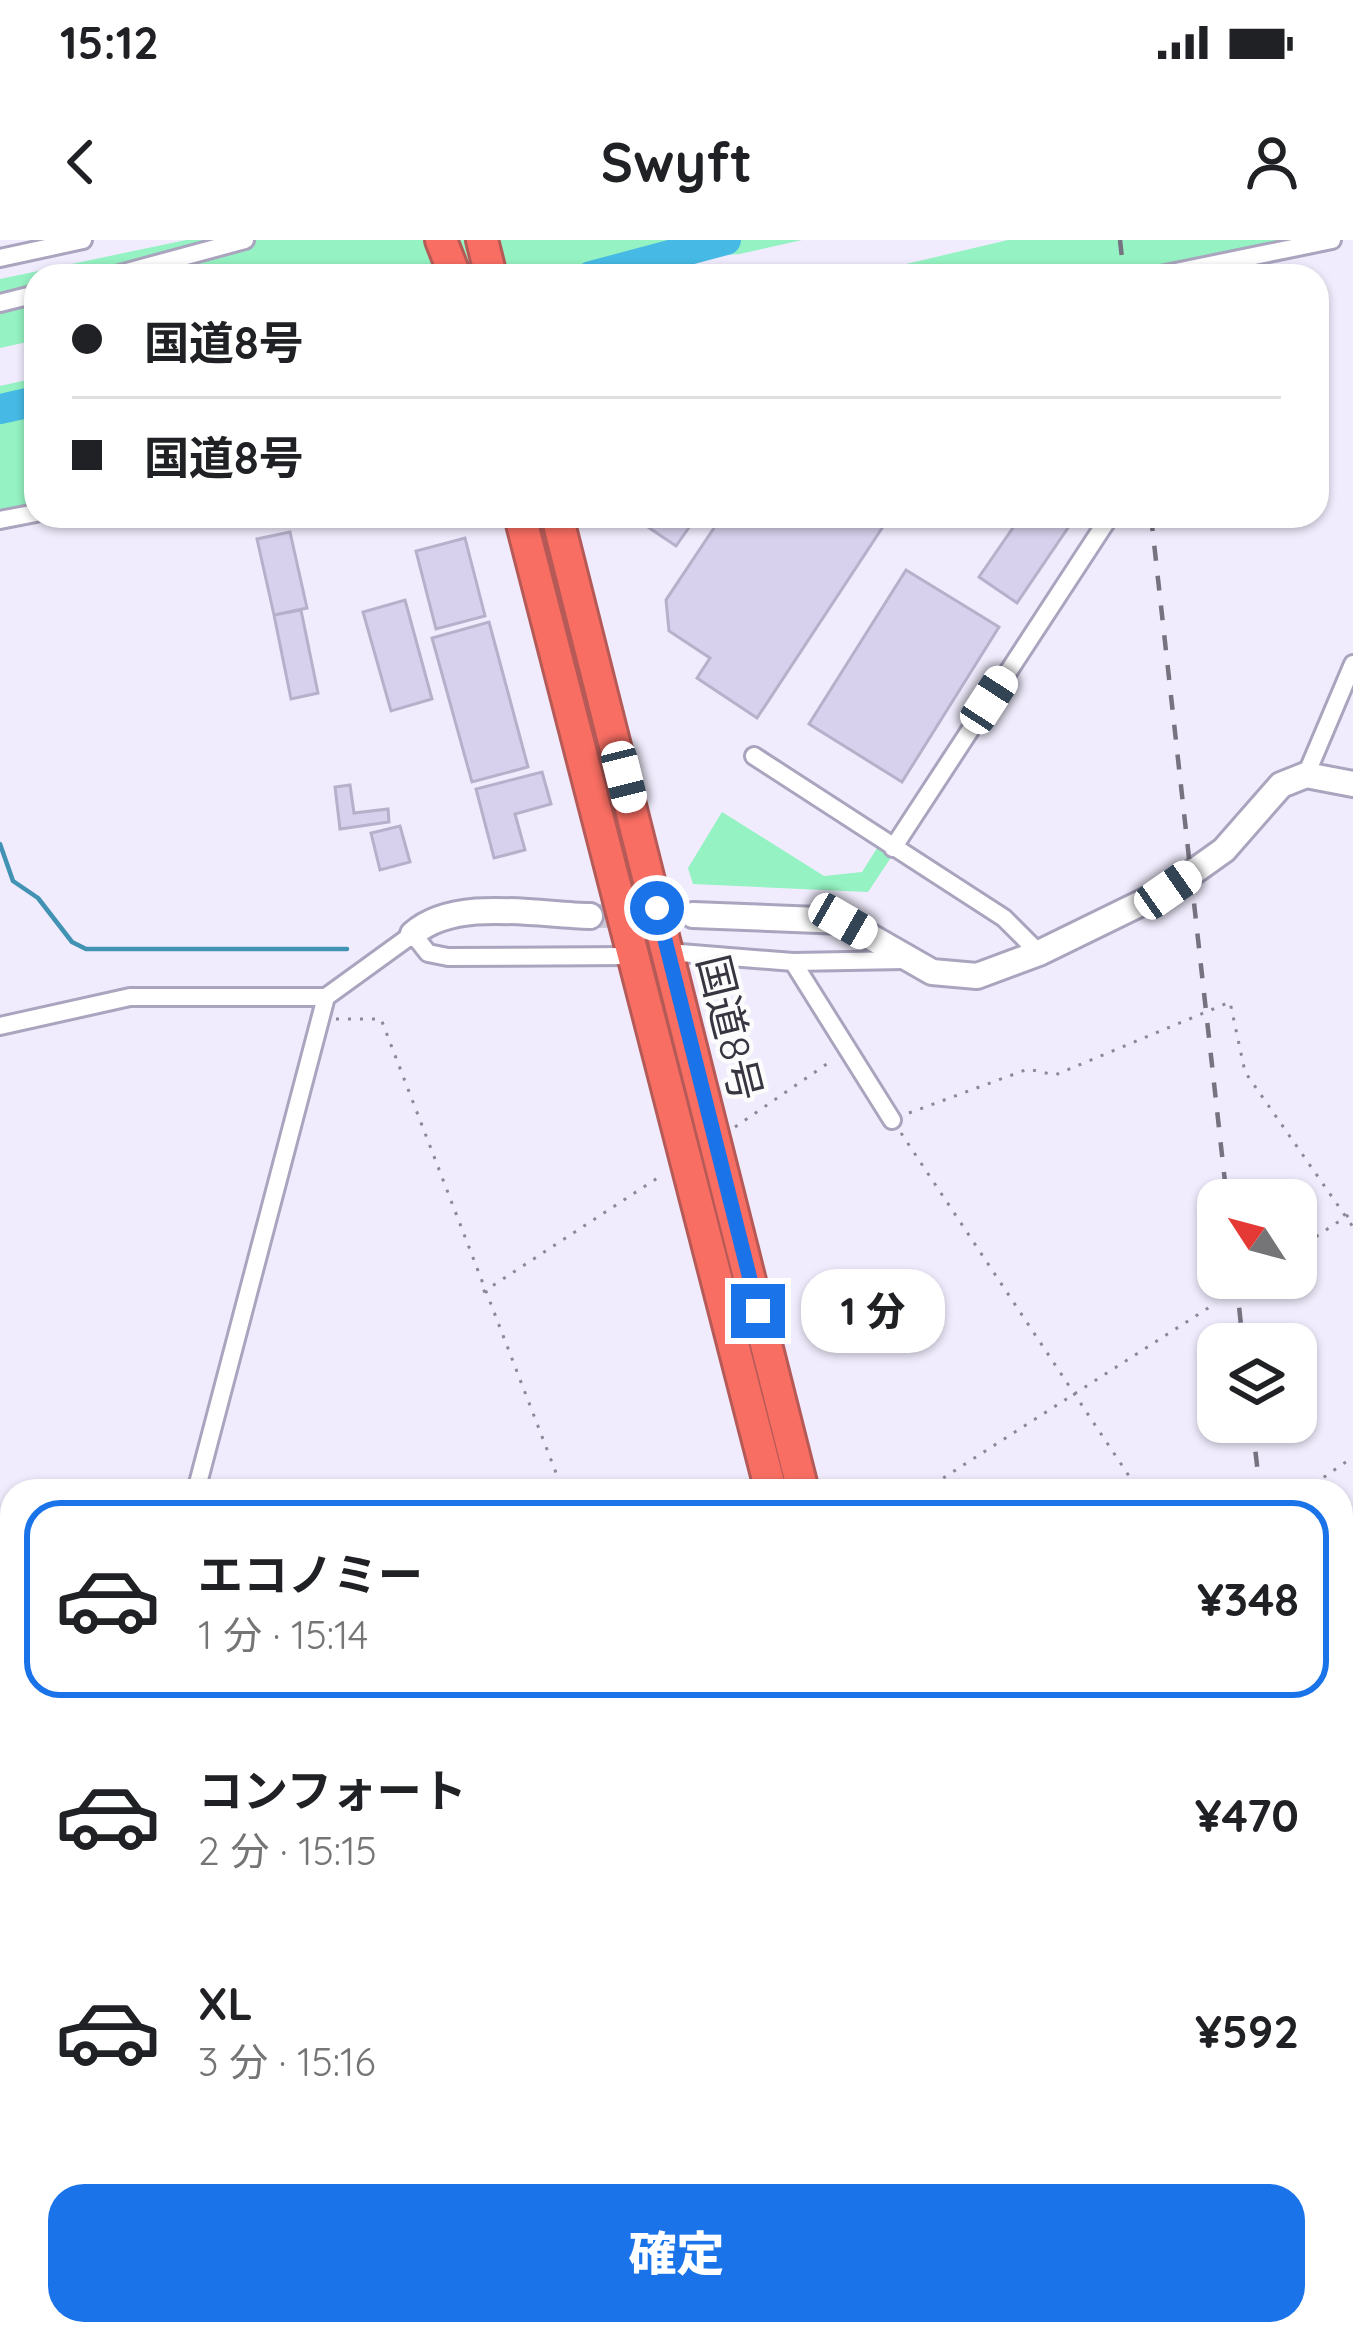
<!DOCTYPE html>
<html lang="ja">
<meta charset="utf-8">
<style>
:root{--surface:#fff;--page:#f6f6f6;--text:#202124;--muted:#757577;--line:#e0e0e0;--accent:#1a73e8}
body{margin:0;font-family:Quicksand,"Noto Sans JP",sans-serif;background:var(--page);color:var(--text);height:100vh;display:flex;flex-direction:column;font-size:45px;white-space:nowrap}
*{box-sizing:border-box;margin:0}
p{font-size:39px;color:var(--muted)}
.icon{flex:none;width:66px;height:66px;fill:none;stroke:currentColor;stroke-width:2;stroke-linecap:round;stroke-linejoin:round}
.map{position:relative;flex:1;overflow:hidden}
.side{position:absolute;left:0px;top:1239px;width:1353px;height:867px;display:flex;flex-direction:column;background:var(--surface);border-radius:36px 36px 0 0;box-shadow:0 3px 9px #0004}
.side>*{flex:none}
.top-card{position:absolute;left:24px;top:24px;width:1305px;height:264px;border-radius:36px;box-shadow:0 3px 9px #0004;display:grid;align-content:center;height:264px;padding:0 48px;background:var(--surface)}
.needle{width:78px;rotate:306deg}
.fabs{position:absolute;left:1197px;top:939px;display:grid;gap:24px}
.fabs a{display:grid;place-items:center;width:120px;height:120px;border-radius:24px;background:var(--surface);box-shadow:0 3px 9px #0004;font-size:60px}
.end{position:absolute;width:54px;height:54px;margin:-27px;border:15px solid #1a73e8;background:#fff;box-shadow:0 0 0 6px #fff}
.from{border-radius:50%}
.bubble{position:absolute;height:84px;border-radius:36px;background:var(--surface);box-shadow:0 3px 9px #0004;font-size:39px;font-weight:800;line-height:84px;text-align:center}
.car{position:absolute;width:36px;height:72px;margin:-36px -18px;border-radius:15px;box-shadow:0 0 9px 3px #0007;background:linear-gradient(#fff 24%,#345 0 40%,#fff 0 76%,#345 0 86%,#fff 0)}
.top-card b{display:flex;align-items:center;gap:42px;height:114px;font-size:45px}
.top-card b+b{border-top:3px solid var(--line)}
.top-card i{width:30px;height:30px;background:var(--text)}
ul{padding:21px 0 0;list-style:none}
li{display:flex;align-items:center;gap:36px;height:198px;margin:0 24px 18px;padding:0 24px;border:6px solid transparent;border-radius:36px}
li div{flex:1}
li b{display:block;font-size:45px}
li em{font-style:normal;font-weight:800}
li.selected{border-color:var(--accent)}
li>.icon{width:108px;height:108px;stroke-width:1.5}
.action{display:flex;gap:24px;margin-top:auto;padding:24px 48px}
.action a{flex:1;height:138px;border-radius:36px;background:var(--accent);color:#fff;font-size:48px;font-weight:800;line-height:138px;text-align:center}
.status{display:flex;justify-content:space-between;align-items:center;height:84px;padding:0 60px;background:var(--surface);direction:ltr}
.status svg{height:33px;fill:currentColor}
header{display:flex;justify-content:space-between;align-items:center;height:156px;padding:0 48px;background:var(--surface);font-size:54px;font-weight:800}
.map>svg:first-child{display:block}
</style>
<div class="status"><b>15:12</b><svg viewBox="0 0 49 12"><path d="M0 12V9h3v3zM5 12V6h3v6zM10 12V3h3v9zM15 12V0h3v12zM26 1h20v11H26zM47 4h2v5h-2z"/></svg></div>
<header><svg class="icon" aria-label="back" viewBox="0 0 24 24"><path d="M15 5l-7 7 7 7"/></svg>Swyft<svg class="icon" aria-label="person" viewBox="0 0 24 24"><circle cx="12" cy="8" r="4"/><path d="M4 21q1-7 8-7t8 7"/></svg></header>
<div class="map">
<svg width="1353" height="2105" viewBox="0 0 1353 2105">
<rect width="100%" height="100%" fill="#f0ecfd"/>
<path fill="#95f2c2" d="M 186,0 L 802,0 L 740,14 L 569,26 L 541,36 L 36,36 L 36,100 L 0,108 L 0,39 Z
M 1008,0 L 1298,0 L 1129,36 L 855,36 Z
M 36,138 L 36,266 L 0,274 L 0,146 Z
M 722,572 L 824,636 L 862,632 L 879,605 L 894,613 L 868,652 L 693,644 L 688,628 Z"/>
<g fill="none" stroke-linecap="round" stroke-linejoin="round">
<path stroke="#4292b3" stroke-width="4.5" d="M 0,604 L 13,641 L 38,658 L 72,702 L 86,709 L 347,709
M 155,2105 L 204,2094
M 571,2105 L 592,2094"/>
<path stroke="#46bae4" stroke-width="30" d="M 591,36 L 726,0
M 0,169 L 36,161"/>
</g>
<path fill="#d8d1ed" stroke="#b6b0cb" stroke-width="3" d="M 642,276 L 697,276 L 676,306 L 639,281 Z
M 722,276 L 890,276 L 757,478 L 697,438 L 710,418 L 669,391 L 666,360 Z
M 1021,276 L 1076,276 L 1017,363 L 979,337 Z
M 290,292 L 307,368 L 274,375 L 257,299 Z
M 465,298 L 485,376 L 436,389 L 416,311 Z
M 906,330 L 999,387 L 902,542 L 809,484 Z
M 405,360 L 432,459 L 391,471 L 363,372 Z
M 301,370 L 318,453 L 291,459 L 274,375 Z
M 489,382 L 528,527 L 472,542 L 432,398 Z
M 542,532 L 551,564 L 515,574 L 525,610 L 494,618 L 476,549 Z
M 350,545 L 354,573 L 388,569 L 389,582 L 340,589 L 335,547 Z
M 400,586 L 410,622 L 380,630 L 371,593 Z
M 1265,2094 L 1287,2094 L 1287,2105 L 1266,2105 Z"/>
<g fill="none" stroke-linecap="round" stroke-linejoin="round">
<path stroke="#cbc7d7" stroke-width="24" stroke-dasharray="24 12" stroke-linecap="butt" d="M 590,676 L 693,675"/>
<g stroke="#aaa4be" stroke-width="22">
<path id="street" d="M 0,18 L 83,0
M 112,36 L 245,0
M 1156,36 L 1332,0
M 0,63 L 36,54
M 0,280 L 36,273
M 754,516 L 1004,678 L 1039,713
M 1306,535 L 1353,424
M 893,608 L 1110,276
M 668,712 L 793,722 L 905,720
M 793,722 L 892,880
M 0,786 L 130,757 L 326,757 L 413,694 L 428,713 L 448,717 L 633,716
M 196,1251 L 326,757
M 0,1977 L 12,1935
M 0,1990 L 12,1992
M 1341,2044 L 1353,2039
M 1105,2105 L 1112,2094"/>
</g>
<g stroke="#aaa4be" stroke-width="30">
<path id="secondary" d="M 693,675 L 843,681 L 932,732 L 977,736 L 1039,713 L 1168,650 L 1224,610 L 1281,545 L 1306,535 L 1353,544
M 413,694 C 455,657 537,675 590,676
M 1341,2066 L 1353,2068
M 1321,2094 L 1323,2105
M 872,2105 L 955,2094"/>
</g>
<g stroke="#b55a57" stroke-width="36">
<path id="highway" d="M 441,0 L 455,36
M 482,0 L 491,36
M 520,276 L 771,1251
M 557,276 L 803,1251
M 904,2094 L 906,2105
M 932,2094 L 934,2105"/>
</g>
<path stroke="#8c8896" stroke-width="3" stroke-dasharray="3 9" stroke-linecap="butt" d="M 336,779 L 381,779 L 563,1251
M 909,873 L 1028,829 L 1055,835 L 1230,762 L 1245,832 L 1353,987
M 735,887 L 834,819
M 901,893 L 1139,1251
M 1296,1010 L 1353,972
M 483,1052 L 662,935
M 923,1251 L 1216,1063
M 1304,1251 L 1353,1217
M 1341,1697 L 1353,1702
M 0,1875 L 12,1878
M 434,2105 L 436,2094
M 593,2105 L 595,2094"/>
<use href="#street" stroke="#fff" stroke-width="16"/>
<use href="#secondary" stroke="#fff" stroke-width="24"/>
<use href="#highway" stroke="#f96e63" stroke-width="30"/>
<path stroke="#76727f" stroke-width="4.5" stroke-dasharray="15 15" stroke-linecap="butt" d="M 1120,0 L 1124,36
M 1151,276 L 1227,960
M 1236,1038 L 1243,1104
M 1252,1182 L 1260,1251
M 1341,1889 L 1353,1997
M 1341,1982 L 1353,2089"/>
</g>
<g fill="none" stroke-linecap="round" stroke-linejoin="round">
<path stroke="#1a73e8" stroke-width="15" d="M 657,668 L 758,1071"/>
</g>
<g text-anchor="middle" stroke-width="9" stroke-linejoin="round" paint-order="stroke">
<g font-size="42" fill="#383540" stroke="#fcfcfc">
<text transform="translate(730 788) rotate(76)" y="15">国道8号</text>
</g>
</g>
</svg>
<div class="fabs">
<a><svg class="needle" viewBox="-14 -14 28 28"><path d="M0-13l5 13h-10z" fill="#e53935"/><path d="M0 13l5-13h-10z" fill="#757577"/></svg></a>
<a><svg class="icon" aria-label="layers" viewBox="0 0 24 24"><path d="M12 4l9 5-9 5-9-5zM3 14l9 5 9-5"/></svg></a>
</div>
<i class="end from" style="left:657px;top:668px"></i>
<i class="end" style="left:758px;top:1071px"></i>
<div class="bubble" style="left:801px;top:1029px;width:144px">1 分</div>
<i class="car" style="left:989px;top:460px;rotate:33deg"></i>
<i class="car" style="left:624px;top:537px;rotate:166deg"></i>
<i class="car" style="left:1168px;top:650px;rotate:55deg"></i>
<i class="car" style="left:843px;top:681px;rotate:120deg"></i>
<div class="top-card">
<b><i class="from"></i>国道8号</b>
<b><i></i>国道8号</b>
</div>
<section class="side">
<ul>
<li class="selected"><svg class="icon" aria-label="car" viewBox="0 0 24 24"><path d="M5 17H2v-5l4-1 3-4h7l3 4 3 1v5h-3M9 17h6M6 11h13"/><circle cx="7" cy="17" r="2"/><circle cx="17" cy="17" r="2"/></svg><div><b>エコノミー</b><p>1 分 · 15:14</p></div><em>¥348</em></li>
<li><svg class="icon" aria-label="car" viewBox="0 0 24 24"><path d="M5 17H2v-5l4-1 3-4h7l3 4 3 1v5h-3M9 17h6M6 11h13"/><circle cx="7" cy="17" r="2"/><circle cx="17" cy="17" r="2"/></svg><div><b>コンフォート</b><p>2 分 · 15:15</p></div><em>¥470</em></li>
<li><svg class="icon" aria-label="car" viewBox="0 0 24 24"><path d="M5 17H2v-5l4-1 3-4h7l3 4 3 1v5h-3M9 17h6M6 11h13"/><circle cx="7" cy="17" r="2"/><circle cx="17" cy="17" r="2"/></svg><div><b>XL</b><p>3 分 · 15:16</p></div><em>¥592</em></li>
</ul>
<div class="action"><a>確定</a></div>
</section>
</div>
